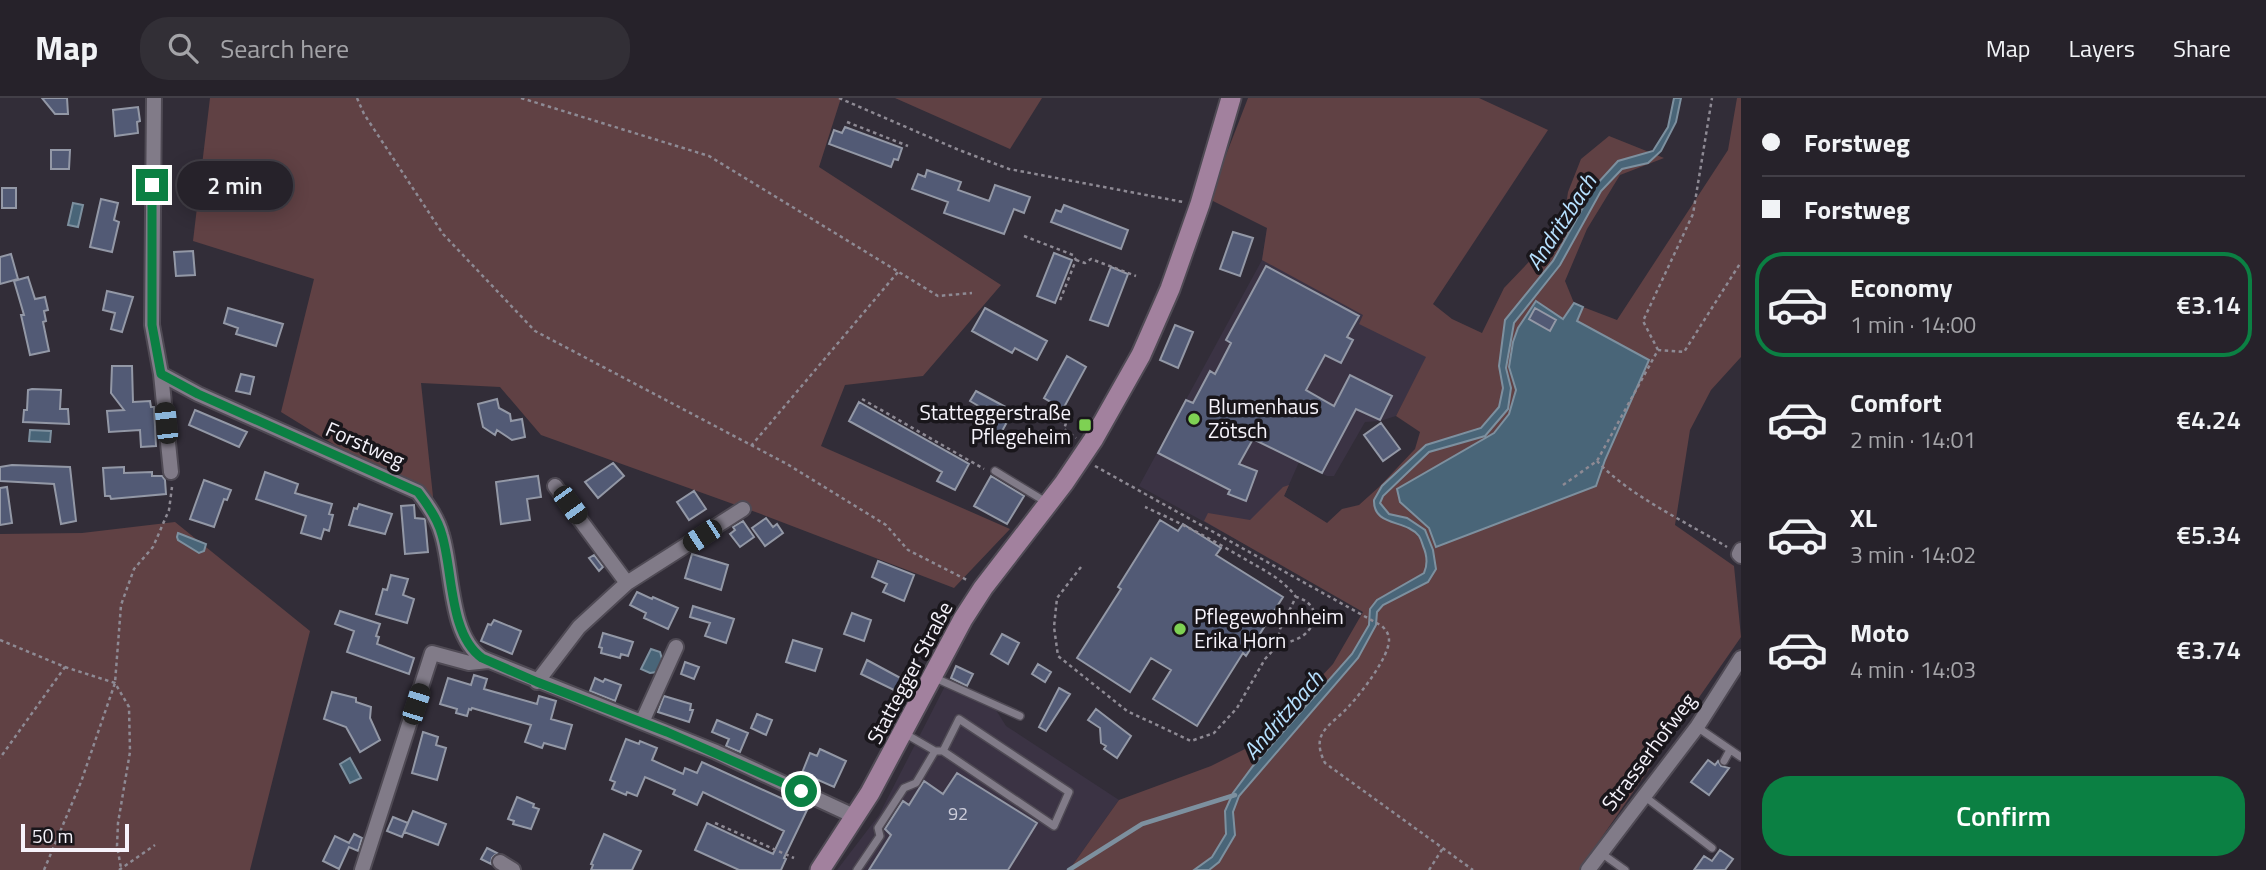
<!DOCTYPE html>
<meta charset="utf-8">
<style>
:root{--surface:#26222a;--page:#322f36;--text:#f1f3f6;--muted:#a4a4a8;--line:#423f47;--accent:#0b8043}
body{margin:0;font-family:"Titillium Web",sans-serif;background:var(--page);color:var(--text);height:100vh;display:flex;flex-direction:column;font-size:26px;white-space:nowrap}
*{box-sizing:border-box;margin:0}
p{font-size:23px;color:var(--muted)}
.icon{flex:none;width:38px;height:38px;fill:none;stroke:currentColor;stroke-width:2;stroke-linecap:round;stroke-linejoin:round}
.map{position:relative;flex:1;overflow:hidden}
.drawer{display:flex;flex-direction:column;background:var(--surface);width:525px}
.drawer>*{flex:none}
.guide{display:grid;align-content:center;height:154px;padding:0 21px;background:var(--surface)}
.scale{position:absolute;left:21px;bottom:18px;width:108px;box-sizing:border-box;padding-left:7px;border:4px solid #f6f3fb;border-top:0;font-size:19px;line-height:24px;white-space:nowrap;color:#f6f3fb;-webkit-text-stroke:5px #19161b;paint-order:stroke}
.end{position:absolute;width:32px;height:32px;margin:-16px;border:9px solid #0b8043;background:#fff;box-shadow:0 0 0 4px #fff}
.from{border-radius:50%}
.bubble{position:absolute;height:49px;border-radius:24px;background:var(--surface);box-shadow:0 4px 18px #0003,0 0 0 2px var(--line);font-size:23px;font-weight:600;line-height:49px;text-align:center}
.car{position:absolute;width:21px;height:42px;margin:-21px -10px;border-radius:9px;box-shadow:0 0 5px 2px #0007;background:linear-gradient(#222 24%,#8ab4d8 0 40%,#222 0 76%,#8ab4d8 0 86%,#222 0)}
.guide b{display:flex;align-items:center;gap:24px;height:66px;font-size:26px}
.guide b+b{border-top:2px solid var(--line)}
.guide i{width:18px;height:18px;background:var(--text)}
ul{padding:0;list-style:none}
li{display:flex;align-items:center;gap:21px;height:105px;margin:0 14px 10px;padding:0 7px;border:4px solid transparent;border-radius:28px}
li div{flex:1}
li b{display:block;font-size:26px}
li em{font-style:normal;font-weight:600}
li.active{border-color:var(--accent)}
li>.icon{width:63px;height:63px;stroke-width:1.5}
.cta{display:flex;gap:14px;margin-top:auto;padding:14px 21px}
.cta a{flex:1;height:80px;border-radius:28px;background:var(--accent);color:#fff;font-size:28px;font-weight:600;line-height:80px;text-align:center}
header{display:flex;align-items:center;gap:42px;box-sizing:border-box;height:98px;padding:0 35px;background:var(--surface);border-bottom:2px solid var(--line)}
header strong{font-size:33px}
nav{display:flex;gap:38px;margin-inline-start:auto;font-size:24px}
.search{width:490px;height:63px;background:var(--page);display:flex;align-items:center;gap:18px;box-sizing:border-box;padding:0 24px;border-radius:28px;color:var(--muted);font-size:26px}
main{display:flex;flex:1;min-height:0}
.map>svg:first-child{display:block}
</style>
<header>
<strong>Map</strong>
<div class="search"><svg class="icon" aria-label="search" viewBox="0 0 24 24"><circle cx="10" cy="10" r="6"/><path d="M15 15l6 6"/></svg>Search here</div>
<nav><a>Map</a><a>Layers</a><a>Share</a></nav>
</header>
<main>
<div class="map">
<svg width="1741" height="772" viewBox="0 0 1741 772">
<rect width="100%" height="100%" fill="#322d38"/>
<path fill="#3b3344" d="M 1267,130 L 1427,259 L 1396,318 L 1380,323 L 1365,324 L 1334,378 L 1327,378 L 1299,364 L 1284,398 L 1327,425 L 1312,483 L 1139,388 L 1262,162 Z
M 945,588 L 996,612 L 1006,628 L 1119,702 L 1069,772 L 837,772 L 879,717 Z"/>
<path fill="#604144" d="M 210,0 L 841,0 L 819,69 L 1001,187 L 923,278 L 845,287 L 821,348 L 1010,431 L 954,490 L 761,416 L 541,337 L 500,289 L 421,285 L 434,408 L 281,314 L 314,181 L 193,143 Z
M 895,0 L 1042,0 L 1010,51 Z
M 1248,0 L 1479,0 L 1548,32 L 1433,206 L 1452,221 L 1482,235 L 1504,190 L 1563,128 L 1568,94 L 1581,61 L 1609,38 L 1664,60 L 1620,77 L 1587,131 L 1565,183 L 1574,205 L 1564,222 L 1536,203 L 1518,230 L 1513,244 L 1509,269 L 1516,292 L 1509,316 L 1494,335 L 1398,391 L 1400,404 L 1429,430 L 1596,388 L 1605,362 L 1577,222 L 1583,209 L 1617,222 L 1728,52 L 1737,0 L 1741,0 L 1741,259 L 1711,292 L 1690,332 L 1675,427 L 1734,468 L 1741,539 L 1579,772 L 1069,772 L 1119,702 L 1211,668 L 1261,643 L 1333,566 L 1363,514 L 1204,423 L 1208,415 L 1250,422 L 1283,389 L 1289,387 L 1284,398 L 1327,425 L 1342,411 L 1359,407 L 1379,389 L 1415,351 L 1420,334 L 1396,318 L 1426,259 L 1359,226 L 1363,217 L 1262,162 L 1267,130 L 1209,101 Z
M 175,424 L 310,533 L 250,772 L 0,772 L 0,436 L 82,435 Z"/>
<path fill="#496578" stroke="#7d909f" stroke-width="2" d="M 1674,0 L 1681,0 L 1676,24 L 1661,53 L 1648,65 L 1622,71 L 1601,93 L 1560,167 L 1514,225 L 1506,270 L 1511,290 L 1508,311 L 1485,338 L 1429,354 L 1383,398 L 1380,405 L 1389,416 L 1407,420 L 1425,432 L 1433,452 L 1436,471 L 1428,484 L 1383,507 L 1377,514 L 1376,527 L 1358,560 L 1239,698 L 1233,714 L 1235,737 L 1219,764 L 1209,772 L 1194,772 L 1212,759 L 1226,736 L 1225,713 L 1233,695 L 1253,668 L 1352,556 L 1369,527 L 1370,511 L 1377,502 L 1424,475 C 1428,466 1427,457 1423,448 C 1422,445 1421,441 1419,438 C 1406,421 1373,429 1374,402 L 1382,388 L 1426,347 L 1481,330 L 1499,309 L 1503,290 L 1499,268 L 1505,222 L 1553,163 L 1595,88 L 1618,63 L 1653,53 L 1668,29 Z
M 73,105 L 83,107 L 78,129 L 68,127 Z
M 1536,203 L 1563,221 L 1574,205 L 1583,209 L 1577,223 L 1649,262 L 1605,362 L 1596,388 L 1436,449 L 1429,430 L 1400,404 L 1397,391 L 1494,335 L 1509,316 L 1516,292 L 1509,269 L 1513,244 L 1518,230 Z
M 30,332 L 51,333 L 50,344 L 29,343 Z
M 178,435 L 206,446 L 204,453 L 199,455 L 178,442 L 177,439 Z
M 651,551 L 660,554 L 662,561 L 657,574 L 650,575 L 641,571 Z
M 350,660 L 361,680 L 350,685 L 340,666 Z"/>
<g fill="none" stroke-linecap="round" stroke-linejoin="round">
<path stroke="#7d909f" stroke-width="4.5" d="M 1069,772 L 1142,726 L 1235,697"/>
</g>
<path fill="#525a75" stroke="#9398a6" stroke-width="2" d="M 42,0 L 67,0 L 68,16 L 55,16 Z
M 138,9 L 140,23 L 137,24 L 138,35 L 115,38 L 113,12 Z
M 845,29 L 902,50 L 898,62 L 894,61 L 891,69 L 829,46 L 834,32 L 842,35 Z
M 51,52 L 70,52 L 69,71 L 51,71 Z
M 927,72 L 961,84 L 958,92 L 989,103 L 995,87 L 1030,99 L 1024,115 L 1014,111 L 1004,136 L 944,115 L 948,104 L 912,91 L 918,76 L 925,79 Z
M 2,90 L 16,90 L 16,110 L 2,110 Z
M 101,101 L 118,105 L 114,122 L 119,124 L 112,154 L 90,149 Z
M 1064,107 L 1128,132 L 1121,151 L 1051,124 L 1056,112 L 1061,114 Z
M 1233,134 L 1253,140 L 1240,178 L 1220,171 Z
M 193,153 L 195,177 L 176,178 L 174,154 Z
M 1054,155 L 1072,162 L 1055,205 L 1037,198 Z
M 11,156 L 18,181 L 0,186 L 0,159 Z
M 1266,168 L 1359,218 L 1347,239 L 1353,242 L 1341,265 L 1325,257 L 1306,292 L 1334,308 L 1350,277 L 1392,298 L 1380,322 L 1356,311 L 1322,375 L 1253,341 L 1239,366 L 1257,373 L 1246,403 L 1228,396 L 1230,392 L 1158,355 L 1186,302 L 1193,305 L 1210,273 L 1215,276 L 1231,245 L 1226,242 Z
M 1111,169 L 1128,176 L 1108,228 L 1090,222 Z
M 28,179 L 35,201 L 45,199 L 48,212 L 44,213 L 46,223 L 43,224 L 49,253 L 30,257 L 21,217 L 24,217 L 14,183 Z
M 107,193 L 133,199 L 122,234 L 111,231 L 115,215 L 103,212 Z
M 228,210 L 283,226 L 276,248 L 236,236 L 238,230 L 224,225 Z
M 985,210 L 1047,243 L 1037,262 L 1015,250 L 1012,255 L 972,233 Z
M 1535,210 L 1556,222 L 1550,233 L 1529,221 Z
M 1175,227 L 1193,234 L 1178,270 L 1160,262 Z
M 1067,258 L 1086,269 L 1063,311 L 1044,300 Z
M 112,268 L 132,268 L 133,304 L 150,303 L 151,309 L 154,309 L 156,348 L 141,349 L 140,332 L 109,334 L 107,313 L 124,312 L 111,295 Z
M 241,276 L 254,279 L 250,296 L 236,293 Z
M 32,291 L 61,292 L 60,311 L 68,311 L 69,326 L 23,324 L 24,312 L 27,312 L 28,292 Z
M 976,293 L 1013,313 L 995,346 L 975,334 L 987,313 L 970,303 Z
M 497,301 L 499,310 L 510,316 L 511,323 L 522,321 L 525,339 L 512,342 L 497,332 L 495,337 L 483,329 L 478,306 Z
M 859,304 L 969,366 L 955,392 L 937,383 L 942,374 L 849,323 Z
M 195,312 L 247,334 L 239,349 L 189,327 Z
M 1381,325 L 1400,351 L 1383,363 L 1364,337 Z
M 613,365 L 624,378 L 598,400 L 585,384 Z
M 12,367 L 70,369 L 76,423 L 61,426 L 54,386 L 0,383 L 0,369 Z
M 124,369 L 124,375 L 152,374 L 152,378 L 162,378 L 165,382 L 166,396 L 111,401 L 110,398 L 105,398 L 103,370 Z
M 265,374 L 298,386 L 295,395 L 332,406 L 329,416 L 333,417 L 329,433 L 324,431 L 321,441 L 301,435 L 306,418 L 256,401 Z
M 538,378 L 541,399 L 527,401 L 530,422 L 501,426 L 496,384 Z
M 991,378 L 1024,398 L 1007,426 L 974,408 Z
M 204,382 L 231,392 L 227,402 L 224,401 L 214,429 L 190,421 Z
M 7,389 L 12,425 L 0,427 L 0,390 Z
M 694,393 L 706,411 L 689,422 L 677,404 Z
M 359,406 L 392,416 L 385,436 L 349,427 L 354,410 L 357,411 Z
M 414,407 L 415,420 L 425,421 L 428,454 L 405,456 L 401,408 Z
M 766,420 L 773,429 L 777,426 L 783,435 L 765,448 L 752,430 Z
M 1160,422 L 1178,433 L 1183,426 L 1221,450 L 1216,457 L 1283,499 L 1246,558 L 1243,555 L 1197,628 L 1153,601 L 1171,572 L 1151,560 L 1130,594 L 1077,560 L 1121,491 L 1118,489 Z
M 743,423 L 754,439 L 740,449 L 730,436 L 735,432 L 733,429 Z
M 692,456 L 728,467 L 721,492 L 685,480 Z
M 594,457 L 603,469 L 599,473 L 589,460 Z
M 878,463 L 914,477 L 904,503 L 883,494 L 887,486 L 872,479 Z
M 391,477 L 408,481 L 403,497 L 414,501 L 407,525 L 376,516 L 383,491 L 387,492 Z
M 637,494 L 652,501 L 653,499 L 678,510 L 668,531 L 644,520 L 646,515 L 630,507 Z
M 693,508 L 734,521 L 726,545 L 705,538 L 710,525 L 690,519 Z
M 340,513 L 380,526 L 376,538 L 379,539 L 377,546 L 414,560 L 409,576 L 347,554 L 354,533 L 335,526 Z
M 852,515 L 871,522 L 864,543 L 844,536 Z
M 494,522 L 521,533 L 512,556 L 481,543 L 488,526 L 491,527 Z
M 603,535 L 633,544 L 628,558 L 621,556 L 620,560 L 601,555 L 602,550 L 599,549 Z
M 1002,536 L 1019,545 L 1008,566 L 991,556 Z
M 793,542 L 822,551 L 815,573 L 786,564 Z
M 867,562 L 906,583 L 900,595 L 861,576 Z
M 685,564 L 699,569 L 694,581 L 681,576 Z
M 1038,566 L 1051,574 L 1045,584 L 1032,576 Z
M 956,568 L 973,576 L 967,588 L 951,580 Z
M 474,577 L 487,581 L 484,591 L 537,606 L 539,598 L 556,603 L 551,621 L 572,627 L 565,651 L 544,645 L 542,650 L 525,644 L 531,627 L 472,610 L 471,612 L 469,611 L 467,618 L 456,615 L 457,611 L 440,606 L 448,580 L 471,587 Z
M 595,580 L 603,584 L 605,581 L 621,587 L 615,603 L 590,593 Z
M 1059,590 L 1070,596 L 1046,633 L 1039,629 Z
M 332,594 L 356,600 L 356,604 L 371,609 L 370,620 L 380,642 L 360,654 L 346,629 L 324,621 Z
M 664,598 L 691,606 L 690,612 L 693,612 L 689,624 L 658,614 Z
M 1096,611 L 1131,638 L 1117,660 L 1104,651 L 1106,648 L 1101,645 L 1100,630 L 1088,622 Z
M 757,616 L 772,622 L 766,637 L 751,630 Z
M 717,622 L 748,635 L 740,654 L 726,648 L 729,641 L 712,634 Z
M 423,634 L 438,639 L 436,647 L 446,650 L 437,682 L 412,675 Z
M 626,641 L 639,646 L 640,643 L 657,650 L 652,662 L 683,676 L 685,670 L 697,675 L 702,664 L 796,707 L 797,705 L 808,710 L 784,760 L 786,761 L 781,772 L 739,772 L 695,752 L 707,725 L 773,756 L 784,733 L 703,694 L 697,707 L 673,696 L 675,692 L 645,679 L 637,698 L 627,694 L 626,697 L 612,691 L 615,684 L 610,682 Z
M 820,651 L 846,663 L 834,689 L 802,675 L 810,655 L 817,658 Z
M 1708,662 L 1715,667 L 1718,663 L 1721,668 L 1729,670 L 1709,697 L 1691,684 Z
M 957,675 L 1037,725 L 1008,772 L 869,772 L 891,737 L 885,731 L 903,703 L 909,707 L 924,683 L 943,696 Z
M 517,699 L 534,706 L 533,709 L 539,711 L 531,731 L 513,726 L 514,723 L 508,721 Z
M 413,713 L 446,726 L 438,747 L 404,734 Z
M 393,719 L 408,725 L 402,739 L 387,733 Z
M 354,736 L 362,740 L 358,753 L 349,749 L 339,771 L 323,763 L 335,738 L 349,745 Z
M 604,736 L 641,753 L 632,772 L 591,772 L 593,767 L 591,766 Z
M 487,750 L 497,755 L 492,760 L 491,766 L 481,761 Z
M 1720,752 L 1733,761 L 1725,772 L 1694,772 L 1704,758 L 1712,763 Z"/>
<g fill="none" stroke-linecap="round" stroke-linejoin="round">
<g stroke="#4f4a54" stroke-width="10">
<path id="service" d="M 995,373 L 1046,404
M 933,579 L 1020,618
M 1697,629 L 1741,659
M 935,653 L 943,653 L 1054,728 L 1069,694 L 959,621 L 943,653
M 1724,663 L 1730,652
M 1644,698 L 1712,750
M 1601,755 L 1625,772
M 857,772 L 880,738 L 878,730 L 904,690 L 916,685 L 935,653 L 904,635"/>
</g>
<g stroke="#4f4a54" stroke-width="18">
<path id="minor" d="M 154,0 L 152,227 L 161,276 L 198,296 L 418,394 C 428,407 438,421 442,437 C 453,473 449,537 482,560 L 716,654 L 856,719
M 161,276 L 171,374
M 1741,452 L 1739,456 L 1741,458
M 627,485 L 743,411
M 537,584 L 579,529 L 627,485 L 555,388
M 642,624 L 676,549
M 500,764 L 513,772
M 362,772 L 432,555 L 469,565 L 488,563
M 1588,772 L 1697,629 L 1741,560"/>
</g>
<g stroke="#4f4a54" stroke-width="23">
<path id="secondary" d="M 820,772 L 870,695 L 963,521 L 983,490 L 1064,385 L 1093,342 L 1141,257 L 1170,191 L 1200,106 L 1231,0"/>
</g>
<path stroke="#8e8a94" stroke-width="2.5" stroke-dasharray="3.5 3.5" stroke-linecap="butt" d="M 357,0 L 364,16 L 443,136 L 535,233 L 787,366 L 886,427 L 908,452 L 969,483
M 521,0 L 709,58 L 938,198 L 972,195
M 839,0 L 959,52 L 1009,71 L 1183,104
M 847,24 L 908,48
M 1024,138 L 1073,157 L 1076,162 L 1059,205
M 1076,162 L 1085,165 L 1091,161 L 1136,178
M 1658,252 L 1643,223 L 1693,116 L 1712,0
M 862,301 L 984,371
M 1066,325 L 1064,331 L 1076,340
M 751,348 L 898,174
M 1597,363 C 1628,397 1688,425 1727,449
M 1095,368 L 1382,528 C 1386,532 1389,536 1389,542 C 1389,559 1362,594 1350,607 C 1332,628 1309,633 1325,665 L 1473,772
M 1563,387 L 1597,363 L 1658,252 L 1684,254 L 1741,164
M 1081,469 L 1057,500 L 1054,529 L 1058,558 L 1127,613 L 1191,643 L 1214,635 L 1237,610 L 1265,561 L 1277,548 L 1280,531 L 1296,499 C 1283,481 1262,471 1243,460 C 1211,441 1179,424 1145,409
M 0,542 L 65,569 L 0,660
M 1277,547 C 1287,545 1302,541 1308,533 C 1321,519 1313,503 1296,499
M 65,569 L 115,585 L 129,609 L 130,654 L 118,725 L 117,748 L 121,770
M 715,725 L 794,760
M 44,772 L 81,684 L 115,585 L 121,507 L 134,471 L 153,449 L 169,412 L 172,389
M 119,772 L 155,747
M 1429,772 L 1443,750"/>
<use href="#service" stroke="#817b88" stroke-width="7"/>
<use href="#minor" stroke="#817b88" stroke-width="14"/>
<use href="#secondary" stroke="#a2819e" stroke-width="19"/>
</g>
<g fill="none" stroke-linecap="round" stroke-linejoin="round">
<path stroke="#0b8043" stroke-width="9" d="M 152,87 L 152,227 L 161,276 L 198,296 L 418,394 C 428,407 438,421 442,437 C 453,473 449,537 482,560 L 537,584 L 667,634 L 801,693"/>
</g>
<g fill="#7ed153" stroke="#19161b" stroke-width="2.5">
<circle cx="1194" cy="321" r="7"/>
<rect x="1078" y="320" width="14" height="14" rx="3.5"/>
<circle cx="1180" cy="531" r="7"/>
</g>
<g text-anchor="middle" stroke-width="7" stroke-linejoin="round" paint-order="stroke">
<g font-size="18" fill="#cdcdda">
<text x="958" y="722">92</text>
</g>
<g font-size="21" fill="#f6f3fb" stroke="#19161b" text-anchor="start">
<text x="1208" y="316">Blumenhaus<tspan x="1208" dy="24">Zötsch</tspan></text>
<text x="1071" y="322" text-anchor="end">Statteggerstraße<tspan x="1071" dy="24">Pflegeheim</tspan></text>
<text x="1194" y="526">Pflegewohnheim<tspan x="1194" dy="24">Erika Horn</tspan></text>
</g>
<g font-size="21" fill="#f6f3fb" stroke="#19161b">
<text transform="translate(365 347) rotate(24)" y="7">Forstweg</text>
<text transform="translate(910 575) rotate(-62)" y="7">Stattegger Straße</text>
<text transform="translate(1649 654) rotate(-53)" y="7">Strasserhofweg</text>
</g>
<g font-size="23" font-style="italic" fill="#b7e1ff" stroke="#19161b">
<text transform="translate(1561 124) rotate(-57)" y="8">Andritzbach</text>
<text transform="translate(1283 617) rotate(-49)" y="8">Andritzbach</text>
</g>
</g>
</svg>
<div class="scale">50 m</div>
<i class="end from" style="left:801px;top:693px"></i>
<i class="end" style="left:152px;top:87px"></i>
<div class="bubble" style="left:177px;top:63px;width:116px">2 min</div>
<i class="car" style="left:166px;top:325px;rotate:354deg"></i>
<i class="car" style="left:570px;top:407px;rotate:144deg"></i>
<i class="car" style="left:702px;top:438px;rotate:237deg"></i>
<i class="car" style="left:416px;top:606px;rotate:18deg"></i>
</div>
<section class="drawer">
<div class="guide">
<b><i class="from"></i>Forstweg</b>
<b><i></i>Forstweg</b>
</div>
<ul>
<li class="active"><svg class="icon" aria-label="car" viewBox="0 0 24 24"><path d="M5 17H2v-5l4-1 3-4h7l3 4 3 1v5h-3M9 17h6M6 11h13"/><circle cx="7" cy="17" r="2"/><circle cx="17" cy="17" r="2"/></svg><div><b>Economy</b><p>1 min · 14:00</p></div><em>€3.14</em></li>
<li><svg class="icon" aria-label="car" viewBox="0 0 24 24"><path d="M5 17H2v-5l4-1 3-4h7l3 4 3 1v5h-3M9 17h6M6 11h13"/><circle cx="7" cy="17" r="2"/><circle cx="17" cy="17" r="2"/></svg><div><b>Comfort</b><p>2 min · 14:01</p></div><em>€4.24</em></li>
<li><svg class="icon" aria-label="car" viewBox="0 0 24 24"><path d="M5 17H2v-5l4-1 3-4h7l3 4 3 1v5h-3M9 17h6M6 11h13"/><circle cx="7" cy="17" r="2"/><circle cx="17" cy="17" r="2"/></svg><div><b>XL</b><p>3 min · 14:02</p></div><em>€5.34</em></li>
<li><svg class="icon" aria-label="car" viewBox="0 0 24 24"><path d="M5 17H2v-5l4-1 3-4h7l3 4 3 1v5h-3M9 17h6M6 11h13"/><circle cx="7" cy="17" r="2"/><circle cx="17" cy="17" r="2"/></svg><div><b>Moto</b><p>4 min · 14:03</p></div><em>€3.74</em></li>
</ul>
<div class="cta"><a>Confirm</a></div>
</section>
</main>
